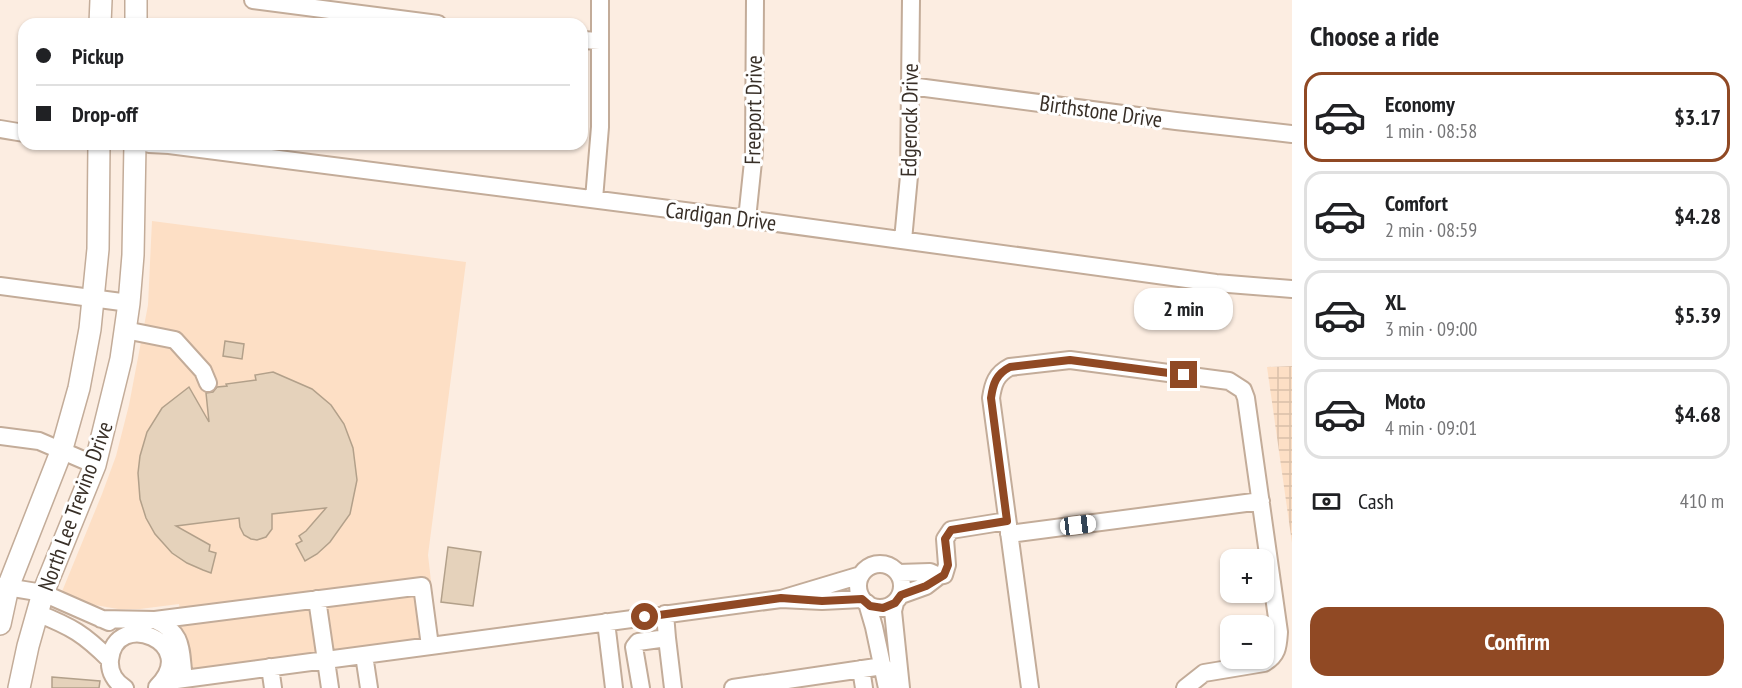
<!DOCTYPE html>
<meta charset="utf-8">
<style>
:root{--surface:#fff;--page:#f2f2f2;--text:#202124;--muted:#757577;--line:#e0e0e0;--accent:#904924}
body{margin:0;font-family:"PT Sans Narrow",sans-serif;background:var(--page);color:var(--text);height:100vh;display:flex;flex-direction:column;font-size:22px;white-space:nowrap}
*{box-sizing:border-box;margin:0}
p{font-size:20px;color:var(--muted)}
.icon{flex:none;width:33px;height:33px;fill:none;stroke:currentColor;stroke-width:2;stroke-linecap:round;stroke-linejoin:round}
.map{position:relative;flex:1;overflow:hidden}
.panel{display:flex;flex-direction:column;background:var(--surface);width:450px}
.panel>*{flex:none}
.banner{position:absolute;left:18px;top:18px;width:570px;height:132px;border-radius:18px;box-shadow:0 2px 4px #0004;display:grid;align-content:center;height:132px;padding:0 18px;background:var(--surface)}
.fabs{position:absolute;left:1220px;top:549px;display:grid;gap:12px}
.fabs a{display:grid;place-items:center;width:54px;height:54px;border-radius:12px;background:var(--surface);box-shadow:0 2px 4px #0004;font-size:30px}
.end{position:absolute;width:27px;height:27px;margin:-14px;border:8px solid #904924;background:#fff;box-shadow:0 0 0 3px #fff}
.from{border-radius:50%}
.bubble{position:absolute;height:42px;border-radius:18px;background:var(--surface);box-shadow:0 2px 4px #0004;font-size:20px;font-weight:600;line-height:42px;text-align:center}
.car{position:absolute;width:18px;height:36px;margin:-18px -9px;border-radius:8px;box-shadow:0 0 4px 2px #0007;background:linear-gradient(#fff 24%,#345 0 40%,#fff 0 76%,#345 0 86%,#fff 0)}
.banner b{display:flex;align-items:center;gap:21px;height:57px;font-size:22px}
.banner b+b{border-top:2px solid var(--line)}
.banner i{width:15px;height:15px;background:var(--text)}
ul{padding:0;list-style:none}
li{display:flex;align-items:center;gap:18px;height:90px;margin:0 12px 9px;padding:0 6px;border:3px solid var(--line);border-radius:18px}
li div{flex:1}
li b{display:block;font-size:22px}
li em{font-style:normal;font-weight:600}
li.on{border-color:var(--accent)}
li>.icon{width:54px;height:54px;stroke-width:1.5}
h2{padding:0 18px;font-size:27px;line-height:72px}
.pay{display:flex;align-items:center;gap:15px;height:66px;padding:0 18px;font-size:22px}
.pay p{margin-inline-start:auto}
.action{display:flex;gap:12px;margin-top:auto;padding:12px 18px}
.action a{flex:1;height:69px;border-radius:18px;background:var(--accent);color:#fff;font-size:24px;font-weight:600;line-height:69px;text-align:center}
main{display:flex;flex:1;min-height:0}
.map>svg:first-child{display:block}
</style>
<main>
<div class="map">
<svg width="1292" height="688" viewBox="0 0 1292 688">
<defs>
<pattern id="industrial-grid" width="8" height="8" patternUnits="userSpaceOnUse" patternTransform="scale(1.5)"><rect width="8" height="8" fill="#fddfc5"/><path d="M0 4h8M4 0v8" fill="none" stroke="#dac0a9"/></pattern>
</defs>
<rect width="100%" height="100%" fill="#fcede1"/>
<path fill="#fddfc5" d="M 152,221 L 466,262 L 428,555 L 438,642 L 188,674 L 179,604 L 140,609 L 118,609 L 89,604 L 61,594 L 102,494 L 116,456 L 129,405 L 148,305 Z"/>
<path fill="url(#industrial-grid)" d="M 1292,366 L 1292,543 L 1267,367 Z"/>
<path fill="#e5d2bb" stroke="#b2a08a" stroke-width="1.5" d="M 225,341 L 244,344 L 242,359 L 223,356 Z
M 273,372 L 312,389 L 331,405 L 344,424 L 353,448 L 357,480 L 350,514 L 330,542 L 317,554 L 305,561 L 296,544 L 302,541 L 299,536 L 306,531 L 326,508 L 272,514 L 272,529 L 266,537 L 257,540 L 251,539 L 244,535 L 240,527 L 239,518 L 176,526 L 210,545 L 209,551 L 216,553 L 211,573 L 203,570 L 187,563 L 172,553 L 155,534 L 146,518 L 140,499 L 138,473 L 140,456 L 147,432 L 162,408 L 189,387 L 209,422 L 206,393 L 213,392 L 217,387 L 227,386 L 226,384 L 256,380 L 255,375 Z
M 448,547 L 481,552 L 473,606 L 441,602 Z
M 52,677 L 100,681 L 99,688 L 52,688 Z"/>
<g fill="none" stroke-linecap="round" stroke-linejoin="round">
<g stroke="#c3ac99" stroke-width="20">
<path id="minor" d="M 253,0 L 438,24
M 582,40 L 600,41
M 910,86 L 1176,121 L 1292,134
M 0,129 L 24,133
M 149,144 L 169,145 L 747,219 L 1216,283 L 1292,289
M 594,199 L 600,127 L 600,0
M 747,219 L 754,152 L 755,0
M 903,240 L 909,176 L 911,0
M 0,286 L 129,303
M 125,330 L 175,340 L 203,371 L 208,383
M 0,436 L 39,441 L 95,465
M 1009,534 L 1261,501
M858 586a22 22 0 1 1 44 0a22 22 0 1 1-44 0Z
M 898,573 L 930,572 L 939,576 L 926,586 L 901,595
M 861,575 L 781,599 L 822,601 L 862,599
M 939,576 L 944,575 L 947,565 L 945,539 L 951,530 L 1007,521
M 0,586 L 43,593 L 109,622
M 317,599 L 330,688
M 867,603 L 874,627 L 887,688
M 895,603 L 893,611 L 901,688
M 37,613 C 72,627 84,634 110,660
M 101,619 L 155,620 L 422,586 L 430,646
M 155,620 C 185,634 180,650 184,679
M 606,622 L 614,688
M 667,638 L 673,688
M 364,655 L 369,688
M 270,667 L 273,688
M 861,669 L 864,688
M 162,682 L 781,599
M 125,688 C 115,682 109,672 110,660 C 115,607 202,643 157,687
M 641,688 L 634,647 L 638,642 L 667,638 L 665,614
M 733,688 L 883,666
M 1030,688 L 991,398 C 993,384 996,374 1010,367 L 1070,360 L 1229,381 L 1243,390 L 1246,398 L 1279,632 C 1278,646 1278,655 1264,663 L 1204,673 L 1185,688"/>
</g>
<g stroke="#c3ac99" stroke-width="24">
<path id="major" d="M 100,24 L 101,0
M 136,24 L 136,0
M 0,624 L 8,587 L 61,452 L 79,388 L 90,329 L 98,249 L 99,144
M 19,688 L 28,646 L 43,593 L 95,465 L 121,359 L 129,303 L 133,255 L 135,144"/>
</g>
<use href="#minor" stroke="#fff" stroke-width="16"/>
<use href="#major" stroke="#fff" stroke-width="21"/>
</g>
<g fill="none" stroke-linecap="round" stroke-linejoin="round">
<path stroke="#904924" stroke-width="8" d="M 645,617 L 781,598 L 822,601 L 862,599 L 870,606 L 883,608 L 895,603 L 901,595 L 926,586 L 944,575 L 948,565 L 945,539 L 951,530 L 1007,521 L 991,398 C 993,384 996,374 1010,367 L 1070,360 L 1184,375"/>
</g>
<g text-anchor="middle" stroke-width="6" stroke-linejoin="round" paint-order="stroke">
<g font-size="22" fill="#382f27" stroke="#fff">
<text transform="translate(753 110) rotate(-89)" y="8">Freeport Drive</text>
<text transform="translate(1101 111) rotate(8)" y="8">Birthstone Drive</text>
<text transform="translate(909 120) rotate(-89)" y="8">Edgerock Drive</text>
<text transform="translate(721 216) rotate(7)" y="8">Cardigan Drive</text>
<text transform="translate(75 506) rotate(-70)" y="8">North Lee Trevino Drive</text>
</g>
</g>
</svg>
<div class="fabs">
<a>+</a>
<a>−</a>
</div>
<i class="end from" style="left:645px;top:617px"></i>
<i class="end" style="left:1184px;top:375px"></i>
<div class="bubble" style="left:1134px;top:288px;width:99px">2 min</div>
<i class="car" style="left:1078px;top:525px;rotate:83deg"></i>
<div class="banner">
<b><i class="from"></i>Pickup</b>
<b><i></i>Drop-off</b>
</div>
</div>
<section class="panel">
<h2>Choose a ride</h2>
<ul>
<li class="on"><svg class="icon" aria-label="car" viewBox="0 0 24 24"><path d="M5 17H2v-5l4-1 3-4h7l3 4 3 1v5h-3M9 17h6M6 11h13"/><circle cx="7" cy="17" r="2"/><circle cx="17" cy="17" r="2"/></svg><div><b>Economy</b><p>1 min · 08:58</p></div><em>$3.17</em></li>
<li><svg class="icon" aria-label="car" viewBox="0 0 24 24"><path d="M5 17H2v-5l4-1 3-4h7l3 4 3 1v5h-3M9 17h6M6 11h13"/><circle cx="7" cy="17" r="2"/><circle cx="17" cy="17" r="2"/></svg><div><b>Comfort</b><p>2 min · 08:59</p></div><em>$4.28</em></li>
<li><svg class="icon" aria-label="car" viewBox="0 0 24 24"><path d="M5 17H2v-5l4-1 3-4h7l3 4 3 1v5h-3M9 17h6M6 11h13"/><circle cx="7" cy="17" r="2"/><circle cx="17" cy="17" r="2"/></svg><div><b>XL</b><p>3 min · 09:00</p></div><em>$5.39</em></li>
<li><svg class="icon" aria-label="car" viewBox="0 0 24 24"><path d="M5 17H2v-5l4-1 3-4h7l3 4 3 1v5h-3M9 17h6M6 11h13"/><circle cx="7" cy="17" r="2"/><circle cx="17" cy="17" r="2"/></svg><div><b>Moto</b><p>4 min · 09:01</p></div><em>$4.68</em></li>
</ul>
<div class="pay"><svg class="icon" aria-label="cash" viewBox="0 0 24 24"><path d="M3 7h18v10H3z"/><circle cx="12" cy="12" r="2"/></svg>Cash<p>410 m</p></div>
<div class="action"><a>Confirm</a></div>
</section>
</main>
